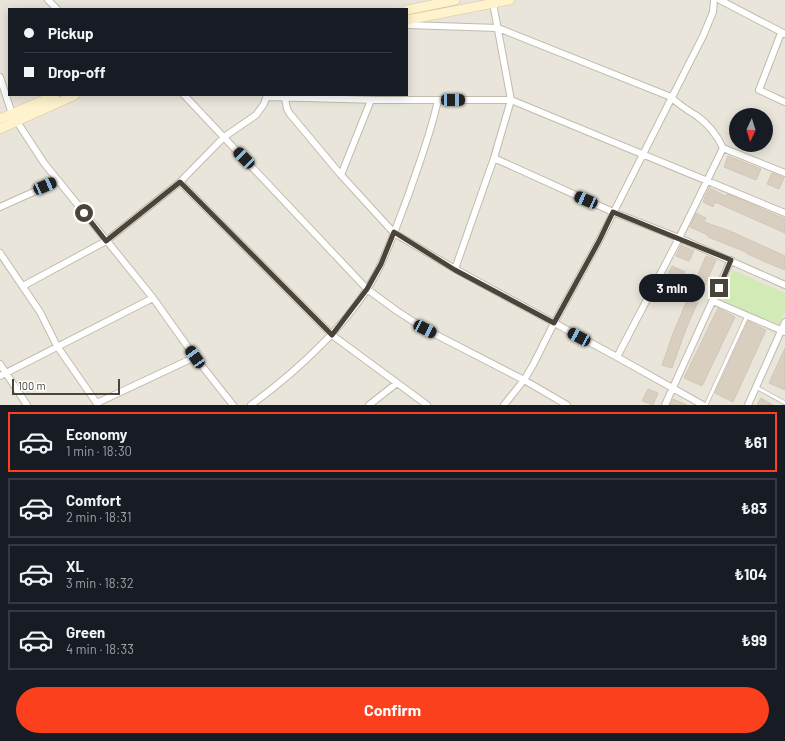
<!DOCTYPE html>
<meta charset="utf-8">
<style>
:root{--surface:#171b24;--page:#242831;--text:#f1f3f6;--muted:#9ea1a6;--line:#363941;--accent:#fc3f1d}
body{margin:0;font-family:Barlow,sans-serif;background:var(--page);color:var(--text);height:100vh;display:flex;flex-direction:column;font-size:15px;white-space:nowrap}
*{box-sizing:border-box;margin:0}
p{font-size:13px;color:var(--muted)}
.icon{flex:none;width:22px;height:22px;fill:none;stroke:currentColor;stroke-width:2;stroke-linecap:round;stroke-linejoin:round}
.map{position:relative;height:405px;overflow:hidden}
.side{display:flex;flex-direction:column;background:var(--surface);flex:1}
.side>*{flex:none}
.hud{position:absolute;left:8px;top:8px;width:400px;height:88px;border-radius:0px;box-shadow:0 2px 10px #0003;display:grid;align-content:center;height:88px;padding:0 16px;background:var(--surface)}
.needle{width:26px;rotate:184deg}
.controls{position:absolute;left:729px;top:108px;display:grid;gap:8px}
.controls a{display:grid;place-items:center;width:44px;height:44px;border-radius:50%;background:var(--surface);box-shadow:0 2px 10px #0003;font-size:20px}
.scale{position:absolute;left:12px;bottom:10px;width:108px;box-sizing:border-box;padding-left:4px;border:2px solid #4b4439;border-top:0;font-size:11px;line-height:14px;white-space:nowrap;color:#4b4439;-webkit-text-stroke:3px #fff;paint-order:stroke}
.end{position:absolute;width:18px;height:18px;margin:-9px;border:5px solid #4b4439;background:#fff;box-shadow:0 0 0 2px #fff}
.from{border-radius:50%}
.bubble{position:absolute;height:28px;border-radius:14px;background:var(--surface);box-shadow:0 2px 10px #0003;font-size:13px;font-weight:700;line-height:28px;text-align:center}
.car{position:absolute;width:12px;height:24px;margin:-12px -6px;border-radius:5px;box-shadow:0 0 3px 1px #0007;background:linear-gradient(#222 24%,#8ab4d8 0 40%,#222 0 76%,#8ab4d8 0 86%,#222 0)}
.hud b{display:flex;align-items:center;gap:14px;height:38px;font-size:15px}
.hud b+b{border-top:1px solid var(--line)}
.hud i{width:10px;height:10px;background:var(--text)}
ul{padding:7px 0 0;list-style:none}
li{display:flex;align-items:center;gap:12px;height:60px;margin:0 8px 6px;padding:0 8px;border:2px solid var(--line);border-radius:0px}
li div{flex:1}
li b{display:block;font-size:15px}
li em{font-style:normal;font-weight:700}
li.active{border-color:var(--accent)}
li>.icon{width:36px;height:36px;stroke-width:1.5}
.primary-button{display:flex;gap:8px;margin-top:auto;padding:8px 16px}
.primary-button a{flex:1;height:46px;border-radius:24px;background:var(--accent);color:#fff;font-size:16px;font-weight:700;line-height:46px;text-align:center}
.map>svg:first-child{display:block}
</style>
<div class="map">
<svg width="785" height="405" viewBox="0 0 785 405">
<rect width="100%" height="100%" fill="#f6f3ec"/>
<path fill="#eae5da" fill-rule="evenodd" d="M 0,0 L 785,0 L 785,405 L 0,405 ZM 9,9 L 407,9 L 407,95 L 9,95 ZM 736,115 L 766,115 L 766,145 L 736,145 Z"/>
<path fill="#d2eab5" d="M 733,270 L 785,293 L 785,310 L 778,326 L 720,301 Z"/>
<path fill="#d8cfc1" stroke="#d3c7b4" d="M 728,156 L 761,169 L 756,180 L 724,167 Z
M 772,173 L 784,178 L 779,189 L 767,184 Z
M 709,188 L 726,196 L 727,194 L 785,219 L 785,233 L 715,202 L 713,207 L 703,202 Z
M 696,213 L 706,218 L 704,222 L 730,231 L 785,256 L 785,270 L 763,261 L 746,253 L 746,252 L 708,237 L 708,235 L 690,227 Z
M 681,245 L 694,251 L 689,261 L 676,256 Z
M 706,256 L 716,260 L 686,329 L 672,368 L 662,365 L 674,331 Z
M 672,266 L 685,272 L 680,282 L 667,276 Z
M 718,308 L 735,317 L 702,386 L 684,378 Z
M 748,321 L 766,330 L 733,402 L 715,393 Z
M 785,348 L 785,390 L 769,383 Z
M 648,389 L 658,393 L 653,405 L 642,401 Z
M 761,398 L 773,405 L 757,405 Z
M 673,399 L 687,405 L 670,405 Z"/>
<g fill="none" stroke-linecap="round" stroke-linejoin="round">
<g stroke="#c2bbae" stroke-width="4.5">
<path id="lane" d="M 756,387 L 785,403
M 706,405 L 747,316"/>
</g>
<g stroke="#c2bbae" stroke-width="8">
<path id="street" d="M 48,0 L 57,9
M 720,0 L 785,34
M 407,25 L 498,28 L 671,97 C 679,105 687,110 697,116 C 708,124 717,135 723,148
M 781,33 L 759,90 L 785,102
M 0,77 L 12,114 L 44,163 L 153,298 L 195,357 L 233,405
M 184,95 L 367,289 L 397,311 L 425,329 L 524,380 L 567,405
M 267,95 L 264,104 L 256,115 L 224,137 L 180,182 L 332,335 L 427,405
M 267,97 L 378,100 L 438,100
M 285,98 L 287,109 L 290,114 L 341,175 L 394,233 L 455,269 L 617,357 L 703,405
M 341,175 L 371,100
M 0,207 L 58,181
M 785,213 L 511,100 L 494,158 L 613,212 L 679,238 L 785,285
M 0,253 L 40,312 L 57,346 L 98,405
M 455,269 L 494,158
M 23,286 L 106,241 L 180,182
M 713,301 L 785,332
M 617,357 L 679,238 L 723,148 L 785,173
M 0,364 L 27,405
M 0,376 L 153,298
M 97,403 L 195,357
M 251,405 C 296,372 349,324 376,274 C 389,249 398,222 408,196 C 419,164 431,133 438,100 L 511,100 L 493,3
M 369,405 L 397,383
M 504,405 L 524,380 L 533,365 L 554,323 L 599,241 L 703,36 L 713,12 L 714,0
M 665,405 L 731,260
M 748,405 L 785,322"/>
</g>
<g stroke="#d6c79b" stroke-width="10">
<path id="secondary" d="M 407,10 L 455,0
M 407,20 L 510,0
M 0,119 L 55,95
M 0,129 L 75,95"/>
</g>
<use href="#lane" stroke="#fff" stroke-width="3"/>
<use href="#street" stroke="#fff" stroke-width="6"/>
<use href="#secondary" stroke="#fff3cd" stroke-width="9"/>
</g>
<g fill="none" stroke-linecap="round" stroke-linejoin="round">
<path stroke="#4b4439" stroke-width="5" d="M 84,213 L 106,241 L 180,182 L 332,335 L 367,289 L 381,264 L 394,232 L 455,270 L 554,323 L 599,241 L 613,212 L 731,260 L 719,288"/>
</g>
</svg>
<div class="controls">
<a><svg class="needle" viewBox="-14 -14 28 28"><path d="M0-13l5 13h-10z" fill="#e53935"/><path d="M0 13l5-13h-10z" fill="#9ea1a6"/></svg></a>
</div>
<div class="scale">100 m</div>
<i class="end from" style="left:84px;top:213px"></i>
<i class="end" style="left:719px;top:288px"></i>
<div class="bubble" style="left:639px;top:274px;width:66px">3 min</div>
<i class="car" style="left:453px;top:100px;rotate:90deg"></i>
<i class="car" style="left:244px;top:158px;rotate:316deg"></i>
<i class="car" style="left:45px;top:186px;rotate:66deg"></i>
<i class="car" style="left:586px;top:200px;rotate:294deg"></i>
<i class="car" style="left:425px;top:329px;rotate:117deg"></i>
<i class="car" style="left:579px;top:337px;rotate:298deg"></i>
<i class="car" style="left:195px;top:357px;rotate:325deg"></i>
<div class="hud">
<b><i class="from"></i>Pickup</b>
<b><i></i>Drop-off</b>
</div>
</div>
<section class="side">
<ul>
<li class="active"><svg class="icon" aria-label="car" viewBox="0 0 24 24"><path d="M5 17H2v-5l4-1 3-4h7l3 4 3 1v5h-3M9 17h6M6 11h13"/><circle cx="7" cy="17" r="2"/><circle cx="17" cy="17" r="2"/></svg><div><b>Economy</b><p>1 min · 18:30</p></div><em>₺61</em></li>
<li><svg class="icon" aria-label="car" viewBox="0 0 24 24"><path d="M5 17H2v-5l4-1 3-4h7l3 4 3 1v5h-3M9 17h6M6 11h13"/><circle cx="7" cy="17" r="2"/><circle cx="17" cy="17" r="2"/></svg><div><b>Comfort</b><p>2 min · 18:31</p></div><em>₺83</em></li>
<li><svg class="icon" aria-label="car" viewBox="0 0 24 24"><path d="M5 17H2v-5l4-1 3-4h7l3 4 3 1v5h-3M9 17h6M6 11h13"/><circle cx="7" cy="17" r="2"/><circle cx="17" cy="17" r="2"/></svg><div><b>XL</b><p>3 min · 18:32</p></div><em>₺104</em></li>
<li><svg class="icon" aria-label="car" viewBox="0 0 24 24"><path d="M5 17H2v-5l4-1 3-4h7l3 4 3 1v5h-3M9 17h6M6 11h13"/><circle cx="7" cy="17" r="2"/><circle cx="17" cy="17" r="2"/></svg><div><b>Green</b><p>4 min · 18:33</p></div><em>₺99</em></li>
</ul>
<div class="primary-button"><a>Confirm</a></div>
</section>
